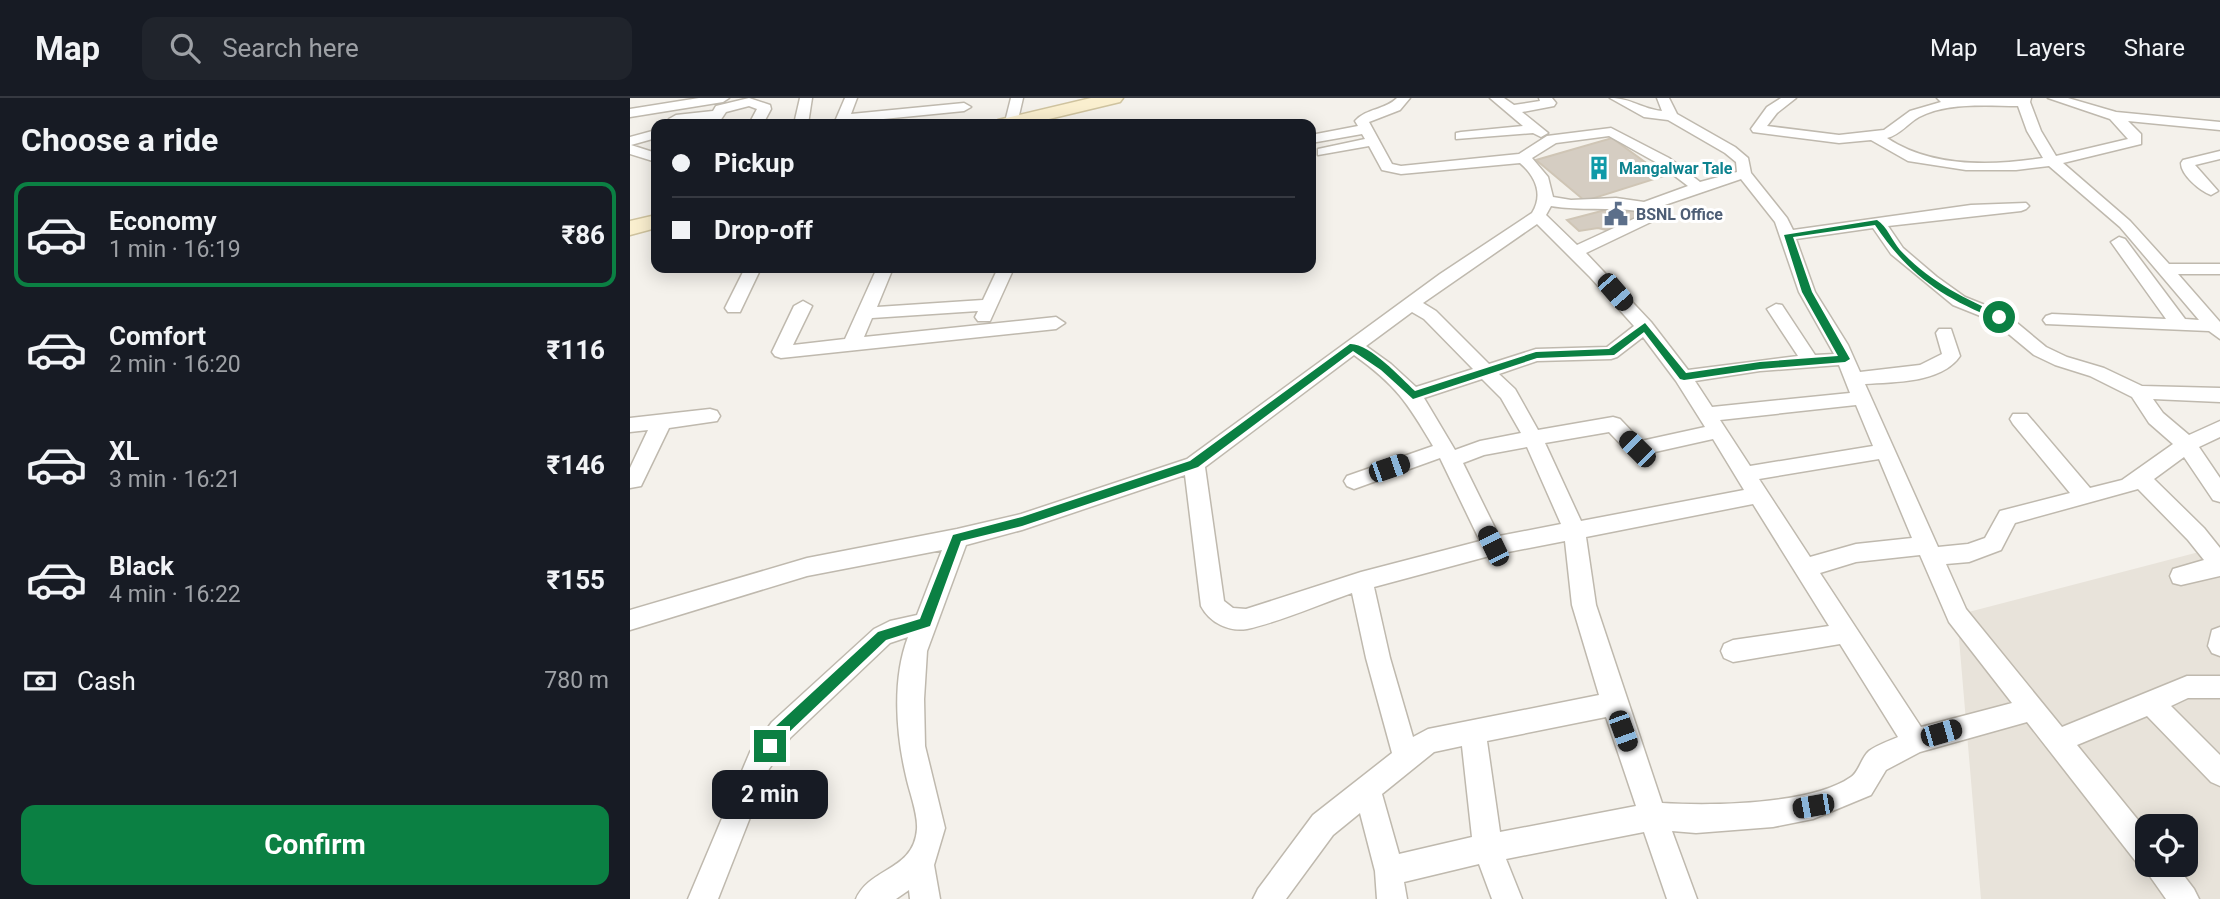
<!DOCTYPE html>
<meta charset="utf-8">
<style>
:root{--surface:#171b24;--page:#20242c;--text:#f1f3f6;--muted:#9ea1a6;--line:#363941;--accent:#0b8043}
body{margin:0;font-family:Roboto,sans-serif;background:var(--page);color:var(--text);height:100vh;display:flex;flex-direction:column;font-size:26px;white-space:nowrap}
*{box-sizing:border-box;margin:0}
p{font-size:23px;color:var(--muted)}
.icon{flex:none;width:38px;height:38px;fill:none;stroke:currentColor;stroke-width:2;stroke-linecap:round;stroke-linejoin:round}
.map{position:relative;flex:1;overflow:hidden}
.details{display:flex;flex-direction:column;background:var(--surface);width:630px}
.details>*{flex:none}
.hud{position:absolute;left:21px;top:21px;width:665px;height:154px;border-radius:14px;box-shadow:0 4px 18px #0003;display:grid;align-content:center;height:154px;padding:0 21px;background:var(--surface)}
.buttons{position:absolute;left:1505px;top:716px;display:grid;gap:14px}
.buttons a{display:grid;place-items:center;width:63px;height:63px;border-radius:14px;background:var(--surface);box-shadow:0 4px 18px #0003;font-size:35px}
.end{position:absolute;width:32px;height:32px;margin:-16px;border:9px solid #0b8043;background:#fff;box-shadow:0 0 0 4px #fff}
.from{border-radius:50%}
.bubble{position:absolute;height:49px;border-radius:14px;background:var(--surface);box-shadow:0 4px 18px #0003;font-size:23px;font-weight:700;line-height:49px;text-align:center}
.car{position:absolute;width:21px;height:42px;margin:-21px -10px;border-radius:9px;box-shadow:0 0 5px 2px #0007;background:linear-gradient(#222 24%,#8ab4d8 0 40%,#222 0 76%,#8ab4d8 0 86%,#222 0)}
.hud b{display:flex;align-items:center;gap:24px;height:66px;font-size:26px}
.hud b+b{border-top:2px solid var(--line)}
.hud i{width:18px;height:18px;background:var(--text)}
ul{padding:0;list-style:none}
li{display:flex;align-items:center;gap:21px;height:105px;margin:0 14px 10px;padding:0 7px;border:4px solid transparent;border-radius:14px}
li div{flex:1}
li b{display:block;font-size:26px}
li em{font-style:normal;font-weight:700}
li.on{border-color:var(--accent)}
li>.icon{width:63px;height:63px;stroke-width:1.5}
h2{padding:0 21px;font-size:32px;line-height:84px}
.pay{display:flex;align-items:center;gap:18px;height:77px;padding:0 21px;font-size:26px}
.pay p{margin-inline-start:auto}
.primary-button{display:flex;gap:14px;margin-top:auto;padding:14px 21px}
.primary-button a{flex:1;height:80px;border-radius:14px;background:var(--accent);color:#fff;font-size:28px;font-weight:700;line-height:80px;text-align:center}
header{display:flex;align-items:center;gap:42px;box-sizing:border-box;height:98px;padding:0 35px;background:var(--surface);border-bottom:2px solid var(--line)}
header strong{font-size:33px}
nav{display:flex;gap:38px;margin-inline-start:auto;font-size:24px}
.search{width:490px;height:63px;background:var(--page);display:flex;align-items:center;gap:18px;box-sizing:border-box;padding:0 24px;border-radius:14px;color:var(--muted);font-size:26px}
main{display:flex;flex:1;min-height:0}
.map>svg:first-child{display:block}
</style>
<header>
<strong>Map</strong>
<div class="search"><svg class="icon" aria-label="search" viewBox="0 0 24 24"><circle cx="10" cy="10" r="6"/><path d="M15 15l6 6"/></svg>Search here</div>
<nav><a>Map</a><a>Layers</a><a>Share</a></nav>
</header>
<main>
<section class="details">
<h2>Choose a ride</h2>
<ul>
<li class="on"><svg class="icon" aria-label="car" viewBox="0 0 24 24"><path d="M5 17H2v-5l4-1 3-4h7l3 4 3 1v5h-3M9 17h6M6 11h13"/><circle cx="7" cy="17" r="2"/><circle cx="17" cy="17" r="2"/></svg><div><b>Economy</b><p>1 min · 16:19</p></div><em>₹86</em></li>
<li><svg class="icon" aria-label="car" viewBox="0 0 24 24"><path d="M5 17H2v-5l4-1 3-4h7l3 4 3 1v5h-3M9 17h6M6 11h13"/><circle cx="7" cy="17" r="2"/><circle cx="17" cy="17" r="2"/></svg><div><b>Comfort</b><p>2 min · 16:20</p></div><em>₹116</em></li>
<li><svg class="icon" aria-label="car" viewBox="0 0 24 24"><path d="M5 17H2v-5l4-1 3-4h7l3 4 3 1v5h-3M9 17h6M6 11h13"/><circle cx="7" cy="17" r="2"/><circle cx="17" cy="17" r="2"/></svg><div><b>XL</b><p>3 min · 16:21</p></div><em>₹146</em></li>
<li><svg class="icon" aria-label="car" viewBox="0 0 24 24"><path d="M5 17H2v-5l4-1 3-4h7l3 4 3 1v5h-3M9 17h6M6 11h13"/><circle cx="7" cy="17" r="2"/><circle cx="17" cy="17" r="2"/></svg><div><b>Black</b><p>4 min · 16:22</p></div><em>₹155</em></li>
</ul>
<div class="pay"><svg class="icon" aria-label="cash" viewBox="0 0 24 24"><path d="M3 7h18v10H3z"/><circle cx="12" cy="12" r="2"/></svg>Cash<p>780 m</p></div>
<div class="primary-button"><a>Confirm</a></div>
</section>
<div class="map">
<svg width="1590" height="801" viewBox="0 0 1590 801">
<rect width="100%" height="100%" fill="#f4f1eb"/>
<path fill="#e8e3da" fill-rule="evenodd" d="M 1569,454 L 1590,459 L 1590,801 L 1351,801 L 1327,517 ZM 1517,728 L 1556,728 L 1556,766 L 1517,766 Z"/>
<path fill="#d5cdc2" stroke="#cfc5b5" stroke-width="2" d="M 982,40 L 1034,78 L 955,103 L 906,62 Z
M 983,110 L 1013,110 L 1012,122 L 976,132 L 968,130 L 949,133 L 937,122 Z"/>
<g fill="none" stroke-linecap="round" stroke-linejoin="round">
<g stroke="#bfb9ae" stroke-width="3">
<path id="minor" d="M 69,0 L 99,0 L 93,4 L 0,19 L 0,11 Z
M 119,0 L 140,7 L 141,11 L 133,26 L 119,26 L 127,11 L 119,8 L 96,14 L 88,26 L 74,26 L 77,22 L 46,25 L 39,21 L 46,17 L 83,13 L 86,8 Z
M 170,0 L 182,0 L 178,26 L 164,26 Z
M 215,0 L 227,0 L 221,16 L 334,5 L 341,9 L 334,13 L 213,25 L 206,21 Z
M 381,0 L 393,0 L 387,26 L 375,24 Z
M 767,0 L 780,0 L 770,12 L 739,24 L 762,66 L 771,68 L 889,56 L 917,38 L 981,30 L 1039,60 L 1070,84 L 1107,74 L 1106,64 L 1095,55 L 1038,22 L 1014,19 L 980,0 C 1001,0 1012,11 1032,13 L 1027,0 L 1039,0 L 1047,16 L 1105,49 L 1118,60 L 1121,75 L 1157,120 L 1163,132 L 1341,107 L 1396,105 L 1399,108 L 1396,111 L 1391,113 L 1258,128 L 1273,150 L 1307,179 L 1335,199 L 1375,215 L 1416,249 L 1437,259 L 1474,270 L 1512,288 L 1590,290 L 1590,304 L 1523,301 L 1533,315 L 1559,337 L 1590,323 L 1590,339 L 1569,349 L 1590,380 L 1590,404 L 1583,402 L 1554,359 L 1524,381 L 1574,430 L 1590,450 L 1590,478 L 1551,487 L 1543,485 L 1540,478 L 1543,471 L 1574,462 L 1558,442 L 1508,391 L 1385,425 L 1371,452 L 1339,464 L 1316,466 L 1336,511 L 1432,629 L 1557,578 L 1590,578 L 1590,600 L 1558,600 L 1541,608 L 1590,657 L 1590,688 L 1581,684 L 1517,618 L 1447,647 L 1517,733 L 1517,766 L 1545,766 L 1564,791 L 1569,801 L 1536,801 L 1512,767 L 1507,765 L 1397,624 L 1290,654 L 1256,672 L 1241,697 L 1183,721 L 1143,729 L 1066,735 L 1042,733 L 1067,801 L 1037,801 L 1014,734 L 876,761 L 892,801 L 862,801 L 849,766 L 774,784 L 777,801 L 747,801 L 745,773 L 730,715 L 703,737 L 656,801 L 623,801 L 628,791 L 683,717 L 762,655 L 736,560 L 722,495 C 690,506 650,524 617,531 C 599,534 580,525 571,508 L 555,377 L 392,432 L 336,447 L 297,553 L 294,601 L 295,648 L 315,730 L 304,767 L 310,801 L 280,801 L 279,792 L 266,801 L 226,801 C 240,769 284,773 287,731 C 288,715 279,693 276,678 C 266,635 262,581 278,539 L 260,545 L 160,640 L 139,671 L 88,801 L 58,801 L 120,654 L 142,624 L 244,531 L 260,523 L 287,517 L 312,452 L 177,478 L 0,532 L 0,512 L 177,460 L 327,431 L 391,416 L 557,361 L 810,176 L 902,115 C 914,96 905,78 890,65 L 771,76 L 752,72 L 739,48 L 688,57 L 688,51 L 735,41 L 732,36 L 681,45 L 681,37 L 728,28 L 725,23 C 737,10 755,12 767,0 ZM 979,38 L 1029,66 L 1058,88 L 1014,104 L 986,100 L 941,102 L 923,99 L 918,79 L 902,60 L 926,45 ZM 1111,81 L 1145,124 L 1169,194 L 1204,256 L 1185,257 L 1152,207 L 1146,206 L 1137,211 L 1168,258 L 1058,272 L 1021,224 L 956,155 L 1023,123 L 1026,120 L 1023,111 ZM 921,108 C 950,113 979,109 1008,113 L 1010,118 L 947,147 L 916,117 ZM 907,126 L 960,179 L 1004,228 L 977,249 L 906,251 L 859,266 L 806,213 L 793,205 ZM 1243,130 L 1261,156 L 1323,207 L 1363,223 L 1404,257 L 1425,267 L 1460,278 L 1502,299 L 1519,325 L 1543,346 L 1492,382 L 1460,390 L 1397,316 L 1383,316 L 1380,321 L 1383,326 L 1440,395 L 1370,413 L 1355,440 L 1338,446 L 1308,449 L 1235,286 C 1264,284 1312,285 1330,258 L 1321,231 L 1309,231 L 1306,235 L 1312,256 L 1290,267 L 1230,274 L 1218,247 L 1185,194 L 1166,141 ZM 782,214 L 794,221 L 843,271 L 786,289 L 761,266 L 736,248 ZM 1013,239 L 1046,283 L 1075,329 L 1011,343 L 990,321 L 983,319 L 908,332 L 885,291 L 869,276 L 907,263 L 981,261 L 987,259 ZM 724,257 C 766,287 777,304 803,348 L 717,378 L 714,383 L 717,388 L 724,391 L 810,360 L 850,443 L 731,474 L 616,511 L 603,510 L 594,503 L 575,369 ZM 1209,267 L 1220,295 L 1082,309 L 1065,283 L 1130,273 ZM 852,281 L 871,300 L 891,335 L 850,343 L 825,352 L 794,300 ZM 1226,307 L 1243,348 L 1120,368 L 1090,322 ZM 979,334 L 1000,356 L 1007,358 L 1083,341 L 1114,392 L 951,423 L 915,345 ZM 897,349 L 931,426 L 869,438 L 833,365 L 854,357 ZM 1249,361 L 1282,440 L 1226,446 L 1180,459 L 1129,381 ZM 1123,406 L 1199,528 L 1103,542 L 1094,546 L 1091,553 L 1094,560 L 1103,564 L 1210,546 L 1268,639 C 1259,643 1247,647 1239,653 C 1231,660 1229,674 1221,679 C 1181,707 1080,708 1032,705 L 966,507 L 956,439 ZM 935,443 L 942,507 L 969,597 L 798,631 L 783,639 L 760,560 L 744,489 L 863,457 ZM 1290,457 L 1319,524 L 1382,605 L 1291,629 L 1190,475 L 1226,464 ZM 976,619 L 1006,708 L 870,734 L 857,643 ZM 832,648 L 842,739 L 769,756 L 752,696 L 804,654 Z
M 860,0 L 874,0 L 884,7 L 910,3 L 909,0 L 922,0 L 926,5 L 924,8 L 892,14 L 918,35 L 911,39 L 903,35 L 826,41 L 826,35 L 831,34 L 893,28 Z
M 1151,0 L 1166,0 L 1147,15 L 1137,28 L 1209,37 L 1254,32 L 1280,13 L 1311,4 L 1307,0 L 1401,0 L 1400,4 L 1411,33 L 1426,58 L 1498,41 L 1480,21 L 1418,0 L 1438,0 L 1486,14 L 1590,24 L 1590,32 L 1498,23 L 1511,36 L 1511,46 L 1433,65 L 1500,123 L 1539,166 L 1590,166 L 1590,176 L 1548,176 L 1590,224 L 1590,241 L 1579,233 L 1416,226 L 1413,222 L 1416,218 L 1422,216 L 1536,221 L 1481,144 L 1489,139 L 1495,141 L 1555,221 L 1569,222 L 1490,129 L 1419,68 L 1386,72 L 1336,72 L 1278,63 L 1241,42 L 1209,45 L 1123,34 L 1121,31 L 1137,9 ZM 1388,8 L 1397,33 L 1413,60 C 1362,68 1302,70 1257,40 C 1270,37 1278,25 1289,19 C 1318,4 1356,8 1388,8 Z
M 26,32 L 26,40 L 1,47 L 26,55 L 26,64 L 0,56 L 0,39 Z
M 1590,53 L 1590,61 L 1565,67 L 1588,93 L 1581,97 C 1570,93 1551,77 1551,65 L 1553,62 Z
M 115,170 L 131,170 L 110,214 L 98,214 L 95,210 Z
M 247,170 L 263,170 L 247,209 L 353,202 L 368,170 L 384,170 L 360,223 L 348,223 L 345,219 L 348,213 L 242,220 L 234,239 L 426,219 L 435,225 L 426,231 L 151,260 L 145,258 L 142,254 L 164,208 L 173,203 L 182,208 L 163,247 L 215,241 Z
M 80,311 L 87,313 L 90,318 L 87,323 L 39,330 L 11,388 L 0,390 L 0,370 L 18,332 L 0,334 L 0,320 Z
M 1590,529 L 1590,558 L 1582,555 L 1578,548 L 1582,532 Z"/>
</g>
<g stroke="#cfc39f" stroke-width="3">
<path id="secondary" d="M 461,0 L 493,0 L 490,4 L 398,26 L 365,26 L 368,22 Z
M 26,117 L 26,130 L 0,137 L 0,123 Z"/>
</g>
<use href="#minor" fill="#fff" fill-rule="evenodd"/>
<use href="#secondary" fill="#faefcf" fill-rule="evenodd"/>
</g>
<path fill="#0b8043" d="M 1247,122 C 1257,128 1262,143 1270,152 C 1299,183 1334,201 1373,217 L 1373,221 L 1366,221 C 1311,199 1278,176 1245,127 L 1163,139 L 1182,194 L 1220,261 L 1215,264 L 1130,271 L 1054,282 L 1050,281 L 1014,234 L 984,257 L 907,260 L 783,301 L 751,272 L 723,253 L 568,369 L 392,428 L 331,443 L 300,528 L 256,542 L 156,637 L 145,652 L 135,652 L 135,643 L 146,628 L 248,534 L 290,521 L 323,437 L 392,419 L 560,363 L 720,246 C 739,245 771,280 785,293 L 906,254 L 979,251 L 1015,225 L 1056,275 L 1130,264 L 1208,258 L 1172,194 L 1154,137 Z"/>
<defs>
<g id="building-bare" transform="scale(1.89)"><path d="M-4-6H4V6H1V3H-1V6H-4ZM-2.5-4.3h1.7v1.8h-1.7ZM.8-4.3h1.7v1.8H.8ZM-2.5-1h1.7V.8h-1.7ZM.8-1h1.7V.8H.8Z" fill="#0f9aa8" stroke="#fff" stroke-width="2.5" paint-order="stroke"/></g>
<g id="civic-bare" transform="scale(1.89)"><path d="M-.6-6.5H3V-4.5H.6V-3L4-1V1h2V6H-6V1h2V-1L-.6-3ZM-1.2 2.5V6h2.4V2.5Z" fill="#5c6f8a" stroke="#fff" stroke-width="2.5" paint-order="stroke"/></g>
</defs>
<g fill-rule="evenodd">
<use href="#building-bare" x="969" y="70"/>
<use href="#civic-bare" x="986" y="116"/>
</g>
<g text-anchor="middle" stroke-width="6" stroke-linejoin="round" paint-order="stroke">
<g font-size="16" font-weight="bold" fill="#0d838f" stroke="#fff" text-anchor="start">
<text x="989" y="76">Mangalwar Tale</text>
</g>
<g font-size="16" font-weight="bold" fill="#4e5e75" stroke="#fff" text-anchor="start">
<text x="1006" y="122">BSNL Office</text>
</g>
</g>
</svg>
<div class="buttons">
<a><svg class="icon" aria-label="locate" viewBox="0 0 24 24"><circle cx="12" cy="12" r="6"/><path d="M12 2v4M12 18v4M2 12h4M18 12h4"/></svg></a>
</div>
<i class="end from" style="left:1369px;top:219px"></i>
<i class="end" style="left:140px;top:648px"></i>
<div class="bubble" style="left:82px;top:672px;width:116px">2 min</div>
<i class="car" style="left:985px;top:194px;rotate:139deg"></i>
<i class="car" style="left:1007px;top:351px;rotate:315deg"></i>
<i class="car" style="left:759px;top:370px;rotate:71deg"></i>
<i class="car" style="left:863px;top:448px;rotate:334deg"></i>
<i class="car" style="left:993px;top:633px;rotate:160deg"></i>
<i class="car" style="left:1311px;top:635px;rotate:74deg"></i>
<i class="car" style="left:1183px;top:708px;rotate:260deg"></i>
<div class="hud">
<b><i class="from"></i>Pickup</b>
<b><i></i>Drop-off</b>
</div>
</div>
</main>
